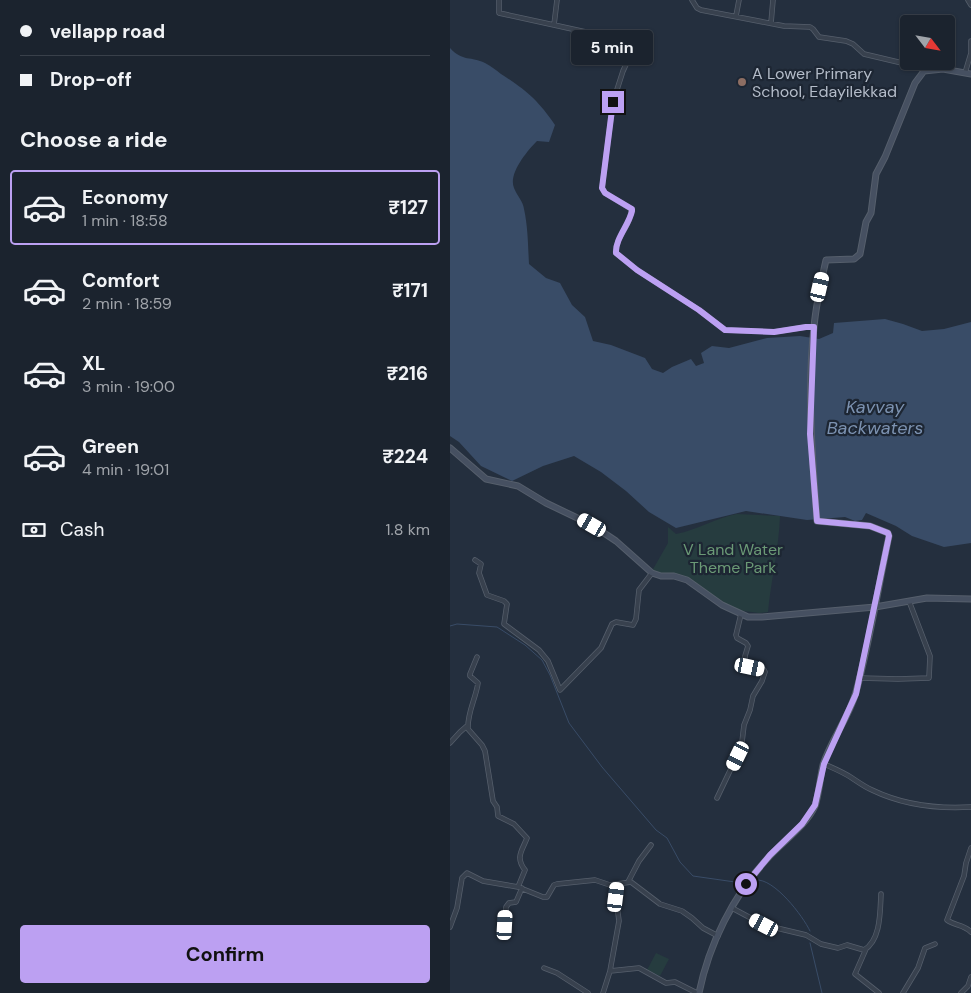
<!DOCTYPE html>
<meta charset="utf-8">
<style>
:root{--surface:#1b232e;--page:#242b36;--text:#f1f3f6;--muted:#a0a4aa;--line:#39404a;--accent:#bca0f2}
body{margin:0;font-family:"DM Sans",sans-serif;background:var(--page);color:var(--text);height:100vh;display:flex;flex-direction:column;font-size:19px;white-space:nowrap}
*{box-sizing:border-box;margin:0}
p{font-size:16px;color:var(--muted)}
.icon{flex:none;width:28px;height:28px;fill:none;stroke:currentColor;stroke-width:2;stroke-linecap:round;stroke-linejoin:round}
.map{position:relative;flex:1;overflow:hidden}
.sheet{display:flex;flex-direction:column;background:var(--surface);width:450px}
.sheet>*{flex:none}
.banner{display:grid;align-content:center;height:110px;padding:0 20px;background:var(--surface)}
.needle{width:32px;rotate:121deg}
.fabs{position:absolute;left:450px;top:15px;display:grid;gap:10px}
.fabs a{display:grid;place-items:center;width:55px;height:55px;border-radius:5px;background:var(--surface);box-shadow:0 1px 4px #0004,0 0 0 1px var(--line);font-size:25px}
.end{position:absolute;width:22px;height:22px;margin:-11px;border:6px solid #bca0f2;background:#111;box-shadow:0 0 0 2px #111}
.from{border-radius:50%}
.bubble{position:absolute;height:35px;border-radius:5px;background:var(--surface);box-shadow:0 1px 4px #0004,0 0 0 1px var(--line);font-size:16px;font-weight:700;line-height:35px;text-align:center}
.car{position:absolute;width:15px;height:30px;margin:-15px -8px;border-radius:6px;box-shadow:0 0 4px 1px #0007;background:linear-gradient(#fff 24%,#345 0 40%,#fff 0 76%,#345 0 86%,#fff 0)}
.banner b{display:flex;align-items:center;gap:18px;height:48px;font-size:19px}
.banner b+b{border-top:1px solid var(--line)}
.banner i{width:12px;height:12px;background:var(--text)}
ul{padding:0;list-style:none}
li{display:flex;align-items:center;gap:15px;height:75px;margin:0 10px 8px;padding:0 10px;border:2px solid transparent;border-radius:5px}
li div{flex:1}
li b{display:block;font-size:19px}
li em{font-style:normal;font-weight:700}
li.on{border-color:var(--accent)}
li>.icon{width:45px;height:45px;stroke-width:1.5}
h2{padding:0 20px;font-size:22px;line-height:60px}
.pay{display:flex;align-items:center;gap:12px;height:55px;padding:0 20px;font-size:19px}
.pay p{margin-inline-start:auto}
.action{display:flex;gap:10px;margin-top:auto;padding:10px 20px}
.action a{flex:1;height:58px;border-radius:5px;background:var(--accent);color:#111;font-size:20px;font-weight:700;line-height:58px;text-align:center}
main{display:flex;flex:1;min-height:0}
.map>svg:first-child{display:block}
</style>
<main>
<section class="sheet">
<div class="banner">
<b><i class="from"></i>vellapp road</b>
<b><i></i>Drop-off</b>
</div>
<h2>Choose a ride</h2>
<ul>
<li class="on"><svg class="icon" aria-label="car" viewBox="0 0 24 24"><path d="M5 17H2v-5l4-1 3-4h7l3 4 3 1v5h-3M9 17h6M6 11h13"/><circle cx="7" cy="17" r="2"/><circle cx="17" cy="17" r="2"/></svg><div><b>Economy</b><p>1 min · 18:58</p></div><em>₹127</em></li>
<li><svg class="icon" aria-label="car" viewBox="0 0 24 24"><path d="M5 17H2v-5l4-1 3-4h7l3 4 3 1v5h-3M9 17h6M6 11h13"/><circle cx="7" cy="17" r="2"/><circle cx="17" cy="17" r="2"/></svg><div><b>Comfort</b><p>2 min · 18:59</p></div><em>₹171</em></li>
<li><svg class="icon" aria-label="car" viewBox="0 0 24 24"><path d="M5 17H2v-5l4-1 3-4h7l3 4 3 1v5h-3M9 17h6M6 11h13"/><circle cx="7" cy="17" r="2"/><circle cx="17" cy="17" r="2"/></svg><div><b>XL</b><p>3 min · 19:00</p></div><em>₹216</em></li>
<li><svg class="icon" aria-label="car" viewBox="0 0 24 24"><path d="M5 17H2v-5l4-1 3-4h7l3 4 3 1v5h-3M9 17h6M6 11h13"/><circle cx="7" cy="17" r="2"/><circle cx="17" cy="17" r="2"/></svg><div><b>Green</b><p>4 min · 19:01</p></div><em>₹224</em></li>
</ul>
<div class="pay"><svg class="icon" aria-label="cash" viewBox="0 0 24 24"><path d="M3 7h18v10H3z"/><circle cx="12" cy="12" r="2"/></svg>Cash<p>1.8 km</p></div>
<div class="action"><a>Confirm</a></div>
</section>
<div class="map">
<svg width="521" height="993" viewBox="0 0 521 993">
<rect width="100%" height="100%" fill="#242f3e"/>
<path fill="#263c3f" d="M 287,514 L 330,516 C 329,548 321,580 318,612 L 309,613 L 286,610 L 233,576 L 215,575 L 202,571 L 218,543 L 218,527 L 226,534 C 247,530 266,518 287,514 Z
M 206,953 L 219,959 L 210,976 L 197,970 Z"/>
<path fill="#394c67" d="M 0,48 C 13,62 21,56 35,63 C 41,66 46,70 51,74 C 76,90 88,100 105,125 L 99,142 L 87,141 C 77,151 58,174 64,188 C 67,196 73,201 74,209 C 78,227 78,246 79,264 L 96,278 L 110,283 L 122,305 L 135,317 L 143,341 L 161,345 L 195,358 L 202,369 L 213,373 L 222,367 L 241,359 L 246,366 L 254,363 L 251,353 L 262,346 L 279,348 L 317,338 L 350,336 L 369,339 L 383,333 L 384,323 L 435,319 L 453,324 L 472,331 L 494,329 L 521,322 L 521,543 L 494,547 L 462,536 L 446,526 L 416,513 L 412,520 L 405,521 L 395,517 L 357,520 L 296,511 L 226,528 L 199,512 L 176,491 L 151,472 L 124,456 L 93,466 L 62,481 L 31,466 L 9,442 L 0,436 Z"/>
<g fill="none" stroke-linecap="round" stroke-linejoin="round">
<path stroke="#394c67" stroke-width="1" d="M 0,626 L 7,624 L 47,627 L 75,645 L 92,660 L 100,675 L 119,723 L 152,767 L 206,830 L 217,838 L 230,862 L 243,876 L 285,882 L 293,881
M 306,880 C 324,878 353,916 360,931
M 360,943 L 372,993"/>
<g stroke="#565f6c" stroke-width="5.5">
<path id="street" d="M 49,0 L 49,13 L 104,25
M 107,0 L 104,25 L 154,36 L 176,39 L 185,42 L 185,45 L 173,71 L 163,102 L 152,188 L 155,193 L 181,209 C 182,225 165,237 166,253 L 187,270 L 249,310 L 275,330 L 324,332 L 356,327 L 364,327
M 242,0 L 247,8 L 251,10 L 334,26 L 360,27 L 363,29 L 369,37 L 396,41 L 403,44 L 414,54 L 469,67 L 474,71
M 518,0 L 521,5
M 286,16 L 289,0
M 321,23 L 323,0
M 515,73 L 521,53 L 521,41
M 25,560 L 31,564 L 29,573 L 37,595 L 54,601 L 57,604 L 54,624 L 89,650 L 98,661 L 110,690 L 151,648 L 162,624 L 166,622 L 183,625 L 186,619 L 189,590 L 202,573
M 27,657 L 20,674 L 20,676 L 28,683 C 26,698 17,713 18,729 L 32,745 L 35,751 L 43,801 L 47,807 L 48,816 L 64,824 L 77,838 C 72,851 65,857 75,870 L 68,887
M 409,678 L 448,679 L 479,678 L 480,656 L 459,601
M 0,743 L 10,732 L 18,725
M 374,764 C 383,768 393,772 402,778 C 408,782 415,787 422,790 C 453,805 487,809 521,807
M 267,798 L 287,756 L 292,742 L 294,725 L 300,710 L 303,696 L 312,681 L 315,672 L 314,670 L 296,665 L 295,656 L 298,646 L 296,643 L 287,638 L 286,635 L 291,614
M 521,848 L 516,863 L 514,876 L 497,920 C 505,926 513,924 521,932
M 178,882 L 189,861 L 201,845
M 282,908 L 314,925 L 356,935 L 371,944 L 388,948 L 397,945 L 414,950 C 431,940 430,912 431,894
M 0,927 L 7,908 L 12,878 L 17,873 L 33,881 L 68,887 L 93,897 L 97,897 L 104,885 L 107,884 L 145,880 L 160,885 L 181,882 L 210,904 L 232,911 L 242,918 L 253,928 L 268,936
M 55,930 L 56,907 L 59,903 L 66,902 L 72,888
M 416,949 L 405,974 L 429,993
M 94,968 L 107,973 L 138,993
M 160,971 L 169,921 L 166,897 L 168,884
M 153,993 L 160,971 L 189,968 L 216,983 L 225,982 L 247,993
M 453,993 L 468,968 L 475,948 L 485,944
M 511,993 L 518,986 L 521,977"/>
</g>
<g stroke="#565f6c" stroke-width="7">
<path id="secondary" d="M 0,448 L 36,479 L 68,486 L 96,503 L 142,525 L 166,541 L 202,573 L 211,576 L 224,576 L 237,580 L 272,605 L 298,617 L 312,617 L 425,607 L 477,598 L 521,599
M 249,993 C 259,944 283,896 317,859 C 331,843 357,825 365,806 C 369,795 370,777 373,765 C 381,739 399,718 406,692 C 420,641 428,588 439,536 L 438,533 L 420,526 L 367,521 C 362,456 357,391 364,327 C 366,304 371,282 376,260 L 404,259 L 410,254 L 416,222 L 421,213 L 426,174 L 435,157 L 465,83 L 474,71 L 493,69 L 521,74"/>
</g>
<use href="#street" stroke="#38414e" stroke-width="4"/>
<use href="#secondary" stroke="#465061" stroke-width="5"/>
</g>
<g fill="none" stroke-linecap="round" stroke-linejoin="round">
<path stroke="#bca0f2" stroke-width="6" d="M 163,102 L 152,188 L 155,193 L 182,209 L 182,211 C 179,225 165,239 166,253 L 187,270 L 249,310 L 275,330 L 324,332 L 356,327 L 364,327 L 360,434 L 367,521 L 420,526 L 438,533 L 439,536 L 406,694 L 374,764 L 365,805 L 352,824 L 320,855 L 296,884"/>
</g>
<circle fill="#8d6e63" stroke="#1d2633" stroke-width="2" cx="292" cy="82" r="5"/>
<g text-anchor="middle" stroke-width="4.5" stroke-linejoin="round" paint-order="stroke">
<g font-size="16" fill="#b4bcc9" stroke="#1d2633" text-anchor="start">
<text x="302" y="79">A Lower Primary<tspan x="302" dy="18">School, Edayilekkad</tspan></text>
</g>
<g font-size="16" fill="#6b9a76" stroke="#1d2633">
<text x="283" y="555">V Land Water<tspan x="283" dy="18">Theme Park</tspan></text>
</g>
<g font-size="18" font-style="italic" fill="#7c92b1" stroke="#1d2633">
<text x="425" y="413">Kavvay<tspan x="425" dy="21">Backwaters</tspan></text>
</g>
</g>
</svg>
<div class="fabs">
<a><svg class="needle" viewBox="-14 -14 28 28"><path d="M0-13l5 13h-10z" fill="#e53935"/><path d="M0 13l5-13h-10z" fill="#a0a4aa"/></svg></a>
</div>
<i class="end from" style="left:296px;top:884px"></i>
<i class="end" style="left:163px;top:102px"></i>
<div class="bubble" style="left:121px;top:30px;width:82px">5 min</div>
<i class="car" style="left:370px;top:287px;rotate:13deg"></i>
<i class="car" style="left:142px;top:525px;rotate:300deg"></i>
<i class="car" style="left:300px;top:667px;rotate:102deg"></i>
<i class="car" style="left:288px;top:756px;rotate:206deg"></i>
<i class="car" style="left:166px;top:897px;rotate:7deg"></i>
<i class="car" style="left:55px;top:925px;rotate:3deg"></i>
<i class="car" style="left:314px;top:925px;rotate:297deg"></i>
</div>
</main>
